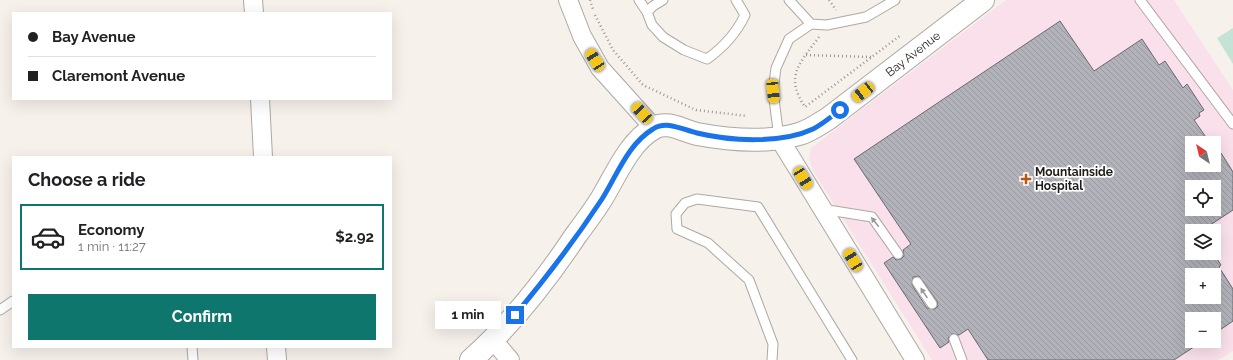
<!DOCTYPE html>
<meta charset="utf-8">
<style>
:root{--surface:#fff;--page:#f6f6f6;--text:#202124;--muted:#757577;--line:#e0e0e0;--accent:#0f766e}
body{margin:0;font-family:Raleway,sans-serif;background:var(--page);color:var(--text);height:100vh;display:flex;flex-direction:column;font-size:15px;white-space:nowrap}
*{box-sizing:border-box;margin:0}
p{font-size:13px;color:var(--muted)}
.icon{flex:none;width:22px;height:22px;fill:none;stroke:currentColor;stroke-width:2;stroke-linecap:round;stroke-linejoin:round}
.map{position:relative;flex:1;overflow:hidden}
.side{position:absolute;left:12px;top:156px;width:380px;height:192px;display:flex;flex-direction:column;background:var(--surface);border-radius:0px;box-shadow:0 4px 16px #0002}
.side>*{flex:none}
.top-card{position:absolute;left:12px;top:12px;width:380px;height:88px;border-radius:0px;box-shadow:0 4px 16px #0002;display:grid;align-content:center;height:88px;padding:0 16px;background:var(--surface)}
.needle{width:26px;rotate:325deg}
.buttons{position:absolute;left:1185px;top:136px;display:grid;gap:8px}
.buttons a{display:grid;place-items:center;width:36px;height:36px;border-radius:0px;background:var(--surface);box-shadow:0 4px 16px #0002;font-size:20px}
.end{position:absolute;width:18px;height:18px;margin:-9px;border:5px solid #1a73e8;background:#fff;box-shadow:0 0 0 2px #fff}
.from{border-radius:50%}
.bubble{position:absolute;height:28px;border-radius:0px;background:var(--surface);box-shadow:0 4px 16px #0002;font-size:13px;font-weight:700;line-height:28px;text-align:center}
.car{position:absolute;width:12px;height:24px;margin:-12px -6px;border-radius:5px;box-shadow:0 0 3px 1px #0007;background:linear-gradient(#f5c518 24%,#345 0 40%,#f5c518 0 76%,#345 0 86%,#f5c518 0)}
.top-card b{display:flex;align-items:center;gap:14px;height:38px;font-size:15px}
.top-card b+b{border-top:1px solid var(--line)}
.top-card i{width:10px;height:10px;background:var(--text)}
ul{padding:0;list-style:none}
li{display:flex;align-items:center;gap:12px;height:66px;margin:0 8px 6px;padding:0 8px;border:2px solid transparent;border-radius:0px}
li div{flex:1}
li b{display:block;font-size:15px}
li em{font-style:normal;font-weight:700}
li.current{border-color:var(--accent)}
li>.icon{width:36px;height:36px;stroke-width:1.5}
h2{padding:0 16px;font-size:18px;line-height:48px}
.primary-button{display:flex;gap:8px;margin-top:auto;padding:8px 16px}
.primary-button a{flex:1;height:46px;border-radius:0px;background:var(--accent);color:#fff;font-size:16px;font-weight:700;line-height:46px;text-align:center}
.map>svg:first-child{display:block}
</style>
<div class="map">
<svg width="1233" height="360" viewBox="0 0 1233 360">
<defs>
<pattern id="building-back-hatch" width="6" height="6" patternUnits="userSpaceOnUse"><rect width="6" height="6" fill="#b2b3ba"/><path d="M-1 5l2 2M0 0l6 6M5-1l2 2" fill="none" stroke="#99999f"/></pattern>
</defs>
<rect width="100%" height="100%" fill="#f7f1ec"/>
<path fill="#f9e0eb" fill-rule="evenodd" d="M 1006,0 L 1174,0 L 1233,90 L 1233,351 L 1218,360 L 932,360 L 813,171 L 809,158 L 811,148 ZM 1192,143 L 1214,143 L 1214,165 L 1192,165 ZM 1192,187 L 1214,187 L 1214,209 L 1192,209 ZM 1192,231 L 1214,231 L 1214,253 L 1192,253 ZM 1192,275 L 1214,275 L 1214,297 L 1192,297 ZM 1192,319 L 1214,319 L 1214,341 L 1192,341 Z"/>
<path fill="#c4e3d4" d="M 1233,28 L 1233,64 L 1217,38 Z"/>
<path fill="url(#building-back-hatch)" stroke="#69696f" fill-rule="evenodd" d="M 1060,21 L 1094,71 L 1142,39 L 1159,65 L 1165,61 L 1183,88 L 1187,84 L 1204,110 L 1199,113 L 1200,116 L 1194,120 L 1210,143 L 1192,143 L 1192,165 L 1214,165 L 1214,149 L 1218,155 L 1221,153 L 1233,172 L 1233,210 L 1201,231 L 1192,231 L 1192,253 L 1213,253 L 1221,265 L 1219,267 L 1233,289 L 1233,321 L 1214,334 L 1214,319 L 1192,319 L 1192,341 L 1203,341 L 1174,360 L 988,360 L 968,329 L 959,335 L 952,334 L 948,338 L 949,342 L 940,348 L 884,263 L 893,257 L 896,260 L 901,259 L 904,256 L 903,250 L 911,244 L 854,159 ZM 1192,187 L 1214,187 L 1214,209 L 1192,209 ZM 1192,275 L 1214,275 L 1214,297 L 1192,297 ZM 919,276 L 937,301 L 938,306 L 935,309 L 927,308 L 912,285 L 913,277 Z"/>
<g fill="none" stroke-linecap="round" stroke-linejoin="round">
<g stroke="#aea8a3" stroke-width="11">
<path id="lane" d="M 639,0 L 647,12 L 652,25 L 663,37 L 684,50 L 707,59 C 724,47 736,34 745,15 L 736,0
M 789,0 L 811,24
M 1140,0 L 1233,124
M 647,12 L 653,6 L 663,0
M 779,138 L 773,91 L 776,68 L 789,39 L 811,24 L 827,25 L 866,17 L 895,0
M 822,209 L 872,217 L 898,254
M 917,282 L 932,304
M 0,310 L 13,301
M 954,339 L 962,360
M 192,347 L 193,360
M 772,360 L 773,344 L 749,280 L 708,243 L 677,229 L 676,214 L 685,203 L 697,199 L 758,207 L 852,360"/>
</g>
<g stroke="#aea8a3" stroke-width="20">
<path id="street" d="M 253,0 L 254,13
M 568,0 L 582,36 L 600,68 L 654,128
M 260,99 L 263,157
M 779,138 L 915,360
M 493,340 L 510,360
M 276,347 L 277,360"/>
</g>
<g stroke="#aea8a3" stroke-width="24">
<path id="secondary" d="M 471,360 C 512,324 546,280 576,235 C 585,223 594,211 602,198 C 616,175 629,142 654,128 C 668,120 683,131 697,134 C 729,140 768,143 799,134 C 810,131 819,124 829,118 L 983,0"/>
</g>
<path stroke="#9b9693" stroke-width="2.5" stroke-dasharray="1 3" stroke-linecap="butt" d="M 590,0 L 593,9
M 829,0 L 836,10
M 595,15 L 613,50 L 643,85 L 696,110 L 747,116
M 819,37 C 800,63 784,76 805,107 L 901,35
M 806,55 L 871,57"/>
<use href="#lane" stroke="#fff" stroke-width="9"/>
<use href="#street" stroke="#fff" stroke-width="18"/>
<use href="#secondary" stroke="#fff" stroke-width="22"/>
</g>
<defs><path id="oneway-solid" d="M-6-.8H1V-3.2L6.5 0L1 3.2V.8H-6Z"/></defs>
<g fill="#9a9998">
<use href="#oneway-solid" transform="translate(875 222) rotate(-129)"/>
<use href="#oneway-solid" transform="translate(924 293) rotate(-124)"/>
</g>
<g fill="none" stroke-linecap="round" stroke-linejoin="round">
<path stroke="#1a73e8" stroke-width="5" d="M 515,315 C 546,278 575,240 602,199 C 617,175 628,144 653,129 C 667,120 683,130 697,133 C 730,141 781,144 813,129 C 823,124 832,116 840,110"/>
</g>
<path fill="#b65514" stroke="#fff" stroke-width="1.5" d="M1024 173h4v4h4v4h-4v4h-4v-4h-4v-4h4z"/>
<g text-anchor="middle" stroke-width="3.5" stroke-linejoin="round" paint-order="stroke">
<g font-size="12" fill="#1e1c1a" stroke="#fff">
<text transform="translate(913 54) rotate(-38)" y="4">Bay Avenue</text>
</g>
<g font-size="12" font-weight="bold" fill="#1e1c1a" stroke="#fff" text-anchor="start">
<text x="1035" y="176">Mountainside<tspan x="1035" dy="14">Hospital</tspan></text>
</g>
</g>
</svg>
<div class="buttons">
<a><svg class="needle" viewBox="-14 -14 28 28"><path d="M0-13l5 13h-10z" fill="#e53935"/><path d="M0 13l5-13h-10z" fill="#757577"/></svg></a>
<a><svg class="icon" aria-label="locate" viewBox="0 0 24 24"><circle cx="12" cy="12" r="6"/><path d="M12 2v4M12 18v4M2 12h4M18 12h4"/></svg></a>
<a><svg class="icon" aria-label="layers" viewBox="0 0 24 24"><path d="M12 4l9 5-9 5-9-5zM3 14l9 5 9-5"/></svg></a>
<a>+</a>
<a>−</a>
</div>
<i class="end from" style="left:840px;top:110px"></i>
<i class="end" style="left:515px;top:315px"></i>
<div class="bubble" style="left:435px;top:301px;width:66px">1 min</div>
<i class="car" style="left:595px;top:60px;rotate:327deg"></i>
<i class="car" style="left:773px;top:91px;rotate:174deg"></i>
<i class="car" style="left:863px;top:92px;rotate:232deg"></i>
<i class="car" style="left:642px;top:113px;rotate:317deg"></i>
<i class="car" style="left:803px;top:178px;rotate:148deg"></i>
<i class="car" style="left:853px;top:260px;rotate:329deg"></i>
<div class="top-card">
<b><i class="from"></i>Bay Avenue</b>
<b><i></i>Claremont Avenue</b>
</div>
<section class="side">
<h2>Choose a ride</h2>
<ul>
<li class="current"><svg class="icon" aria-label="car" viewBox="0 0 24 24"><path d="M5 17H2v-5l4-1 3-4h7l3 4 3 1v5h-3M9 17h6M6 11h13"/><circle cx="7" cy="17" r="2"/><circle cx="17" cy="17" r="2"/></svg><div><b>Economy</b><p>1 min · 11:27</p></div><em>$2.92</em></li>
</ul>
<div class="primary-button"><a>Confirm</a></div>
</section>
</div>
